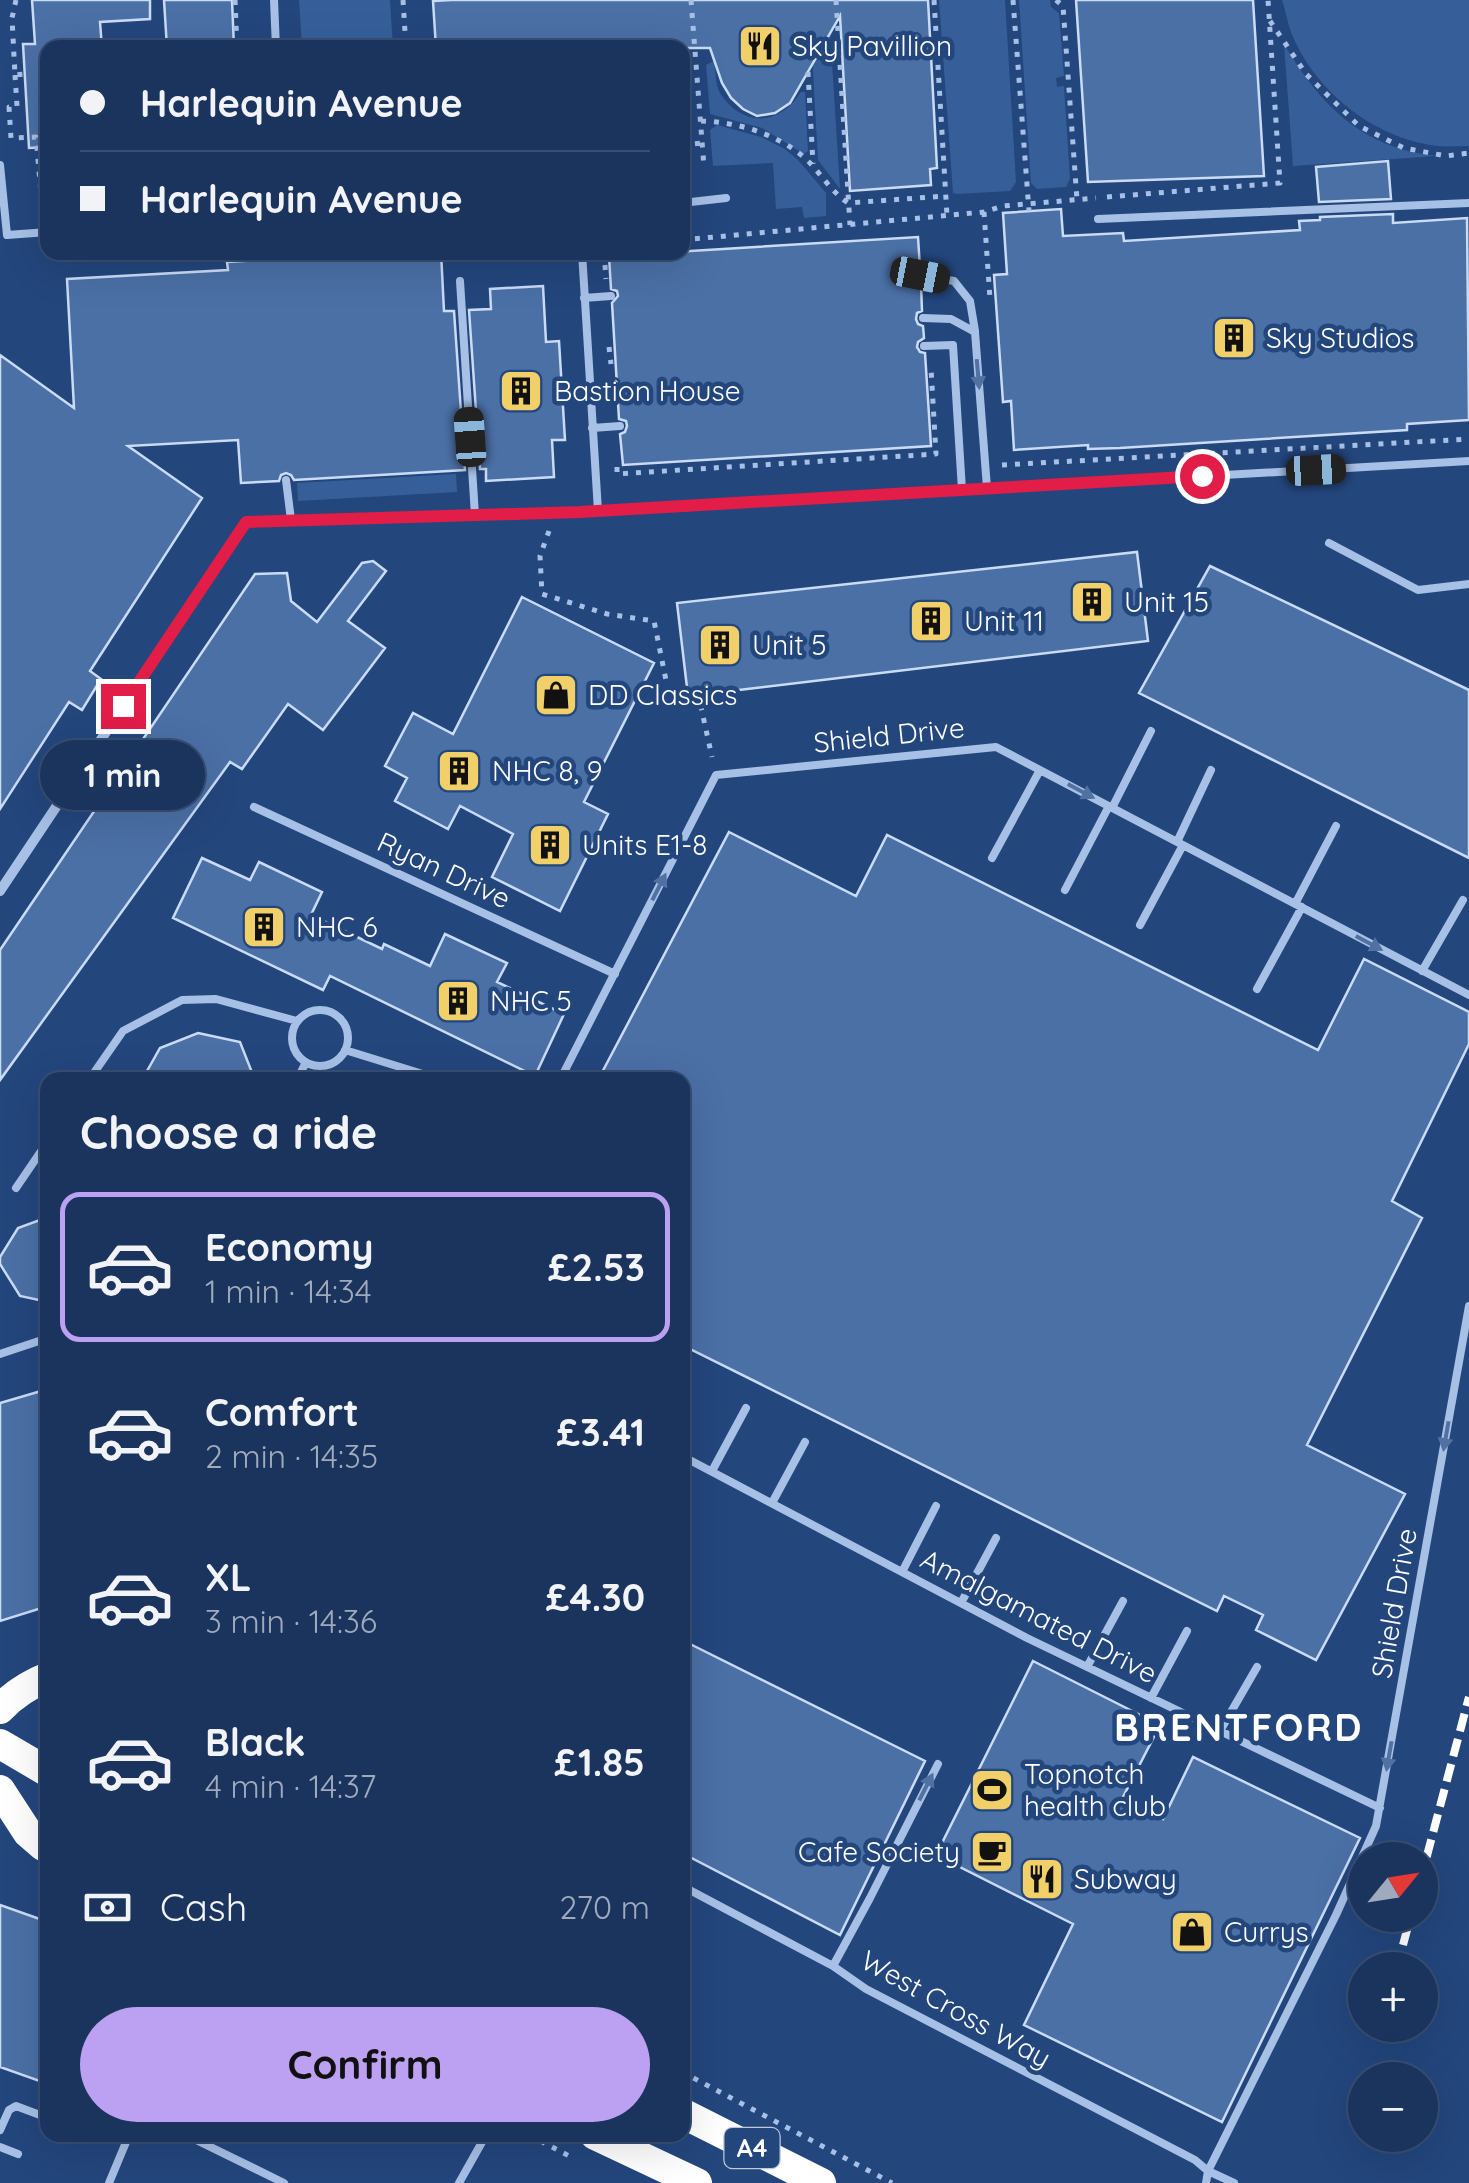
<!DOCTYPE html>
<meta charset="utf-8">
<style>
:root{--surface:#1a345e;--page:#233c64;--text:#f1f3f6;--muted:#9faabc;--line:#384f73;--accent:#bca0f2}
body{margin:0;font-family:Quicksand,sans-serif;background:var(--page);color:var(--text);height:100vh;display:flex;flex-direction:column;font-size:38px;white-space:nowrap}
*{box-sizing:border-box;margin:0}
p{font-size:32px;color:var(--muted)}
.icon{flex:none;width:55px;height:55px;fill:none;stroke:currentColor;stroke-width:2;stroke-linecap:round;stroke-linejoin:round}
.map{position:relative;flex:1;overflow:hidden}
.side{position:absolute;left:40px;top:1072px;width:650px;height:1070px;display:flex;flex-direction:column;background:var(--surface);border-radius:20px;box-shadow:0 10px 40px #0002,0 0 0 2px var(--line)}
.side>*{flex:none}
.top-card{position:absolute;left:40px;top:40px;width:650px;height:220px;border-radius:20px;box-shadow:0 10px 40px #0002,0 0 0 2px var(--line);display:grid;align-content:center;height:220px;padding:0 40px;background:var(--surface)}
.needle{width:65px;rotate:60deg}
.fabs{position:absolute;left:1348px;top:1842px;display:grid;gap:20px}
.fabs a{display:grid;place-items:center;width:90px;height:90px;border-radius:50%;background:var(--surface);box-shadow:0 10px 40px #0002,0 0 0 2px var(--line);font-size:50px}
.end{position:absolute;width:45px;height:45px;margin:-22px;border:12px solid #e11d48;background:#fff;box-shadow:0 0 0 5px #fff}
.from{border-radius:50%}
.bubble{position:absolute;height:70px;border-radius:35px;background:var(--surface);box-shadow:0 10px 40px #0002,0 0 0 2px var(--line);font-size:32px;font-weight:700;line-height:70px;text-align:center}
.car{position:absolute;width:30px;height:60px;margin:-30px -15px;border-radius:12px;box-shadow:0 0 8px 2px #0007;background:linear-gradient(#222 24%,#8ab4d8 0 40%,#222 0 76%,#8ab4d8 0 86%,#222 0)}
.top-card b{display:flex;align-items:center;gap:35px;height:95px;font-size:38px}
.top-card b+b{border-top:2px solid var(--line)}
.top-card i{width:25px;height:25px;background:var(--text)}
ul{padding:0;list-style:none}
li{display:flex;align-items:center;gap:30px;height:150px;margin:0 20px 15px;padding:0 20px;border:5px solid transparent;border-radius:20px}
li div{flex:1}
li b{display:block;font-size:38px}
li em{font-style:normal;font-weight:700}
li.active{border-color:var(--accent)}
li>.icon{width:90px;height:90px;stroke-width:1.5}
h2{padding:0 40px;font-size:45px;line-height:120px}
.pay{display:flex;align-items:center;gap:25px;height:110px;padding:0 40px;font-size:38px}
.pay p{margin-inline-start:auto}
.cta{display:flex;gap:20px;margin-top:auto;padding:20px 40px}
.cta a{flex:1;height:115px;border-radius:60px;background:var(--accent);color:#111;font-size:40px;font-weight:700;line-height:115px;text-align:center}
.map>svg:first-child{display:block}
</style>
<div class="map">
<svg width="1469" height="2183" viewBox="0 0 1469 2183">
<rect width="100%" height="100%" fill="#23467d"/>
<path fill="#365f9a" d="M 299,0 L 390,0 L 393,47 L 302,47 Z
M 828,0 L 840,189 L 818,160 L 812,53 Z
M 939,0 L 1005,0 L 1016,182 L 1010,191 L 957,194 L 953,193 Z
M 1019,0 L 1050,0 L 1051,7 L 1059,13 L 1064,76 L 1056,78 L 1057,87 L 1064,86 L 1070,179 L 1066,187 L 1037,189 L 1031,183 Z
M 1282,0 L 1469,0 L 1469,146 C 1459,146 1448,147 1438,146 C 1376,139 1318,94 1293,37 C 1288,26 1286,12 1282,0 Z
M 1284,44 C 1320,105 1362,148 1436,156 L 1293,166 Z
M 714,61 C 716,72 715,84 720,93 C 742,128 780,126 801,92 L 805,92 L 808,151 L 804,154 L 762,128 L 710,114 L 706,65 Z
M 717,125 L 761,137 L 785,149 L 798,160 L 826,193 L 826,216 L 804,218 L 802,207 L 776,209 L 773,163 L 713,166 L 710,130 Z
M 456,474 L 457,492 L 298,501 L 297,483 Z"/>
<path fill="#4b70a6" stroke="#cadbf5" stroke-width="2.5" d="M 32,0 L 150,0 L 150,19 L 100,22 L 102,48 L 48,48 L 48,147 L 29,148 L 23,44 L 35,44 Z
M 164,0 L 232,0 L 234,48 L 167,48 Z
M 452,0 L 928,0 L 937,168 L 930,169 L 931,185 L 850,191 L 840,16 L 790,103 L 775,113 L 757,116 L 743,109 L 731,98 L 722,83 L 710,48 L 436,48 L 433,1 Z
M 1076,0 L 1253,0 L 1264,176 L 1088,182 Z
M 1388,161 L 1391,199 L 1319,202 L 1316,167 Z
M 1061,209 L 1063,236 L 1123,233 L 1124,241 L 1300,230 L 1299,221 L 1320,220 L 1320,217 L 1393,214 L 1393,223 L 1467,218 L 1469,420 L 1407,424 L 1407,430 L 1120,448 L 1088,449 L 1088,445 L 1014,450 L 1011,401 L 1003,402 L 994,275 L 1007,274 L 1003,213 Z
M 918,237 L 920,268 L 915,270 L 913,275 L 915,280 L 921,283 L 922,311 L 917,313 L 916,319 L 918,324 L 923,326 L 924,338 L 918,342 L 917,347 L 920,352 L 925,353 L 931,446 L 623,465 L 620,434 L 625,432 L 627,426 L 626,421 L 619,419 L 612,303 L 618,296 L 617,291 L 611,289 L 609,256 Z
M 393,252 L 441,252 L 444,311 L 454,311 L 465,470 L 294,480 L 291,475 L 286,473 L 281,475 L 279,481 L 241,483 L 238,440 L 128,446 L 202,498 L 90,671 L 101,679 L 82,710 L 69,702 L 0,809 L 0,355 L 74,408 L 67,279 L 228,270 L 227,262 Z
M 543,286 L 546,342 L 559,341 L 565,440 L 552,440 L 554,477 L 486,481 L 486,469 L 480,469 L 469,310 L 491,309 L 490,289 Z
M 1137,552 L 1148,641 L 688,696 L 677,603 Z
M 373,561 L 386,571 L 348,621 L 385,648 L 323,730 L 288,704 L 242,769 L 230,762 L 0,1080 L 0,950 L 255,574 L 287,573 L 291,601 L 317,622 L 362,563 Z
M 1210,566 L 1469,690 L 1469,858 L 1139,693 Z
M 522,597 L 654,663 L 584,802 L 608,814 L 560,911 L 492,877 L 513,834 L 460,806 L 448,829 L 395,801 L 407,778 L 385,766 L 413,713 L 453,734 Z
M 729,832 L 856,896 L 887,835 L 1318,1050 L 1364,959 L 1469,1012 L 1469,1044 L 1392,1201 L 1422,1218 L 1307,1445 L 1405,1494 L 1316,1660 L 1256,1630 L 1263,1615 L 1224,1596 L 1217,1611 L 682,1345 L 682,1080 L 598,1080 Z
M 202,858 L 250,880 L 259,862 L 322,892 L 311,915 L 382,949 L 384,944 L 430,966 L 445,934 L 507,963 L 497,982 L 564,1014 L 535,1076 L 330,976 L 323,990 L 173,918 Z
M 198,1033 L 240,1042 L 255,1080 L 142,1080 L 160,1048 Z
M 48,1217 L 48,1302 L 20,1296 L 0,1264 L 0,1257 L 18,1228 Z
M 48,1389 L 48,1606 L 0,1621 L 0,1403 Z
M 682,1640 L 925,1761 L 840,1935 L 682,1853 Z
M 1033,1661 L 1160,1725 L 1122,1799 L 1163,1819 L 1193,1757 L 1360,1838 L 1222,2122 L 1024,2025 L 1073,1924 L 936,1855 Z
M 0,1905 L 48,1922 L 48,2084 L 0,2067 Z"/>
<g fill="none" stroke-linecap="round" stroke-linejoin="round">
<path stroke="#a7c0e6" stroke-width="5" stroke-dasharray="5 8" stroke-linecap="butt" d="M 16,0 L 12,18 L 15,75 L 24,74
M 235,0 L 237,48
M 403,0 L 406,48
M 691,0 L 704,167
M 836,0 L 850,225
M 934,0 L 947,216
M 1013,0 L 1029,211
M 1056,0 L 1063,6 L 1077,200
M 1270,21 L 1306,74 L 1359,126 L 1404,148 L 1446,156 L 1469,153
M 808,72 L 813,164
M 15,75 L 17,106 L 9,107 L 11,138 L 36,137 L 41,194 L 48,194
M 701,121 C 739,122 782,135 810,163 C 823,177 832,192 848,203 L 946,196
M 682,145 L 703,143
M 1107,197 L 1280,183 L 1268,0
M 984,212 L 990,299
M 682,240 L 984,212 L 1003,206 L 1096,198
M 604,252 L 606,279
M 656,252 L 656,253
M 609,347 L 611,364
M 1002,465 L 1469,439
M 617,467 L 617,474 L 936,454 L 931,368
M 549,531 L 540,556 L 542,594 L 607,614 L 654,621 L 668,690 L 701,707 L 712,757
M 682,2072 L 892,2183
M 529,2135 L 575,2159"/>
<path stroke="#a7c0e6" stroke-width="8" d="M 274,0 L 276,48
M 0,165 L 7,235 L 48,232
M 682,203 L 726,198
M 1098,219 L 1469,203
M 582,252 L 598,511
M 920,275 L 954,281 L 970,301 L 975,331
M 460,281 L 475,515
M 584,298 L 611,296
M 923,318 L 951,319 L 975,332 L 987,488
M 924,346 L 953,345 L 962,490
M 592,428 L 620,426
M 286,480 L 291,520
M 579,512 L 1469,461
M 1329,543 L 1418,590 L 1469,584
M 254,807 L 615,974
M 1112,808 L 1151,731
M 1177,842 L 1211,770
M 992,858 L 1040,770
M 1065,890 L 1109,806
M 1295,904 L 1336,826
M 1140,925 L 1183,845
M 1422,971 L 1463,900
M 1257,989 L 1302,907
M292 1038a28 28 0 1 1 56 0a28 28 0 1 1-56 0Z
M 345,1050 L 442,1080
M 89,1080 L 123,1031 L 182,1000 L 216,999 L 297,1021
M 297,1080 L 306,1062
M 560,1080 L 716,775 L 996,747 L 1469,995
M 16,1188 L 48,1141
M 0,1354 L 48,1338
M 682,1456 L 1027,1638 L 1380,1808
M 712,1471 L 746,1408
M 772,1503 L 805,1442
M 902,1572 L 936,1506
M 961,1603 L 996,1538
M 1087,1667 L 1123,1601
M 1151,1698 L 1187,1631
M 1220,1731 L 1257,1667
M 682,1886 L 833,1966 L 866,1989 L 1195,2160 L 1208,2171 L 1234,2183
M 833,1966 L 870,1898 L 938,1764
M 0,2130 L 9,2110 L 16,2106 L 48,2118
M 186,2135 L 284,2183
M 0,2147 L 18,2154
M 109,2183 L 129,2135
M 459,2183 L 486,2135
M 1206,2183 L 1208,2171 L 1336,1915 L 1376,1826 L 1469,1306"/>
<path stroke="#a7c0e6" stroke-width="10" d="M 0,891 L 246,522 L 579,512"/>
<path stroke="#fff" stroke-width="30" d="M 0,1709 C 14,1694 28,1685 48,1677
M 0,1744 L 48,1772
M 0,1790 L 28,1833 L 43,1846
M 682,2113 L 821,2183
M 595,2135 L 697,2183"/>
<path stroke="#fff" stroke-width="8" stroke-dasharray="18 8" stroke-linecap="butt" d="M 1420,1882 L 1469,1697
M 1403,1945 L 1411,1915"/>
</g>
<defs><path id="oneway-solid" d="M-6-.8H1V-3.2L6.5 0L1 3.2V.8H-6Z" transform="scale(2.5)"/></defs>
<g fill="#5171a2">
<use href="#oneway-solid" transform="translate(978 374) rotate(85)"/>
<use href="#oneway-solid" transform="translate(1081 791) rotate(28)"/>
<use href="#oneway-solid" transform="translate(659 887) rotate(-63)"/>
<use href="#oneway-solid" transform="translate(1369 943) rotate(28)"/>
<use href="#oneway-solid" transform="translate(1446 1436) rotate(100)"/>
<use href="#oneway-solid" transform="translate(1389 1756) rotate(100)"/>
<use href="#oneway-solid" transform="translate(926 1787) rotate(-63)"/>
</g>
<g fill="none" stroke-linecap="round" stroke-linejoin="round">
<path stroke="#e11d48" stroke-width="12" d="M 123,706 L 246,522 L 580,512 L 1202,476"/>
</g>
<defs>
<g id="restaurant-square" transform="scale(2.25)"><rect x="-9" y="-9" width="18" height="18" rx="4" fill="#f1d069" stroke="#23467d"/><path d="M-5-6h1v4h1v-4h1v4h1v-4h1v5L-1.5 .5V6h-2V.5L-5-1ZM5-6V6H3V1.5H1.5Q1.5-4 5-6Z" fill="#111"/></g>
<g id="building-square" transform="scale(2.25)"><rect x="-9" y="-9" width="18" height="18" rx="4" fill="#f1d069" stroke="#23467d"/><path d="M-4-6H4V6H1V3H-1V6H-4ZM-2.5-4.3h1.7v1.8h-1.7ZM.8-4.3h1.7v1.8H.8ZM-2.5-1h1.7V.8h-1.7ZM.8-1h1.7V.8H.8Z" fill="#111"/></g>
<g id="shop-square" transform="scale(2.25)"><rect x="-9" y="-9" width="18" height="18" rx="4" fill="#f1d069" stroke="#23467d"/><path d="M-5-2.5h2.3a2.7 3.5 0 0 1 5.4 0H5L5.5 6h-11ZM-1.5-2.5h3a1.5 2.3 0 0 0-3 0Z" fill="#111"/></g>
<g id="stadium-square" transform="scale(2.25)"><rect x="-9" y="-9" width="18" height="18" rx="4" fill="#f1d069" stroke="#23467d"/><path d="M0-5a6.5 5 0 1 0 0 10a6.5 5 0 1 0 0-10ZM-3.5-1.8h7v3.6h-7Z" fill="#111"/></g>
<g id="cafe-square" transform="scale(2.25)"><rect x="-9" y="-9" width="18" height="18" rx="4" fill="#f1d069" stroke="#23467d"/><path d="M-5.5-4.5H6V0H3Q3 3.5 0 3.5H-2.5Q-5.5 3.5-5.5 0ZM3-3.2v2h1.7v-2ZM-6 4.5H4V6H-6Z" fill="#111"/></g>
</defs>
<g fill-rule="evenodd">
<use href="#restaurant-square" x="760" y="46"/>
<use href="#building-square" x="1234" y="338"/>
<use href="#building-square" x="521" y="391"/>
<use href="#building-square" x="1092" y="602"/>
<use href="#building-square" x="931" y="621"/>
<use href="#building-square" x="720" y="645"/>
<use href="#shop-square" x="556" y="695"/>
<use href="#building-square" x="459" y="771"/>
<use href="#building-square" x="550" y="845"/>
<use href="#building-square" x="264" y="927"/>
<use href="#building-square" x="458" y="1001"/>
<use href="#stadium-square" x="992" y="1790"/>
<use href="#cafe-square" x="992" y="1852"/>
<use href="#restaurant-square" x="1042" y="1879"/>
<use href="#shop-square" x="1192" y="1932"/>
</g>
<g text-anchor="middle" stroke-width="9" stroke-linejoin="round" paint-order="stroke">
<rect fill="#23467d" stroke="#bdc8d8" stroke-width="2.5" x="724.5" y="2128" width="55" height="40" rx="8"/>
<g font-size="25" font-weight="bold" fill="#fff">
<text x="752" y="2157">A4</text>
</g>
<g font-size="28" fill="#fff" stroke="#23467d" text-anchor="start">
<text x="792" y="56">Sky Pavillion</text>
<text x="1266" y="348">Sky Studios</text>
<text x="554" y="401">Bastion House</text>
<text x="1124" y="612">Unit 15</text>
<text x="964" y="631">Unit 11</text>
<text x="752" y="655">Unit 5</text>
<text x="588" y="705">DD Classics</text>
<text x="492" y="781">NHC 8, 9</text>
<text x="582" y="855">Units E1-8</text>
<text x="296" y="937">NHC 6</text>
<text x="490" y="1011">NHC 5</text>
<text x="1024" y="1784">Topnotch<tspan x="1024" dy="32">health club</tspan></text>
<text x="960" y="1862" text-anchor="end">Cafe Society</text>
<text x="1074" y="1889">Subway</text>
<text x="1224" y="1942">Currys</text>
</g>
<g font-size="28" fill="#fff" stroke="#23467d">
<text transform="translate(889 735) rotate(-6)" y="10">Shield Drive</text>
<text transform="translate(444 870) rotate(25)" y="10">Ryan Drive</text>
<text transform="translate(1394 1603) rotate(-80)" y="10">Shield Drive</text>
<text transform="translate(1039 1616) rotate(27)" y="10">Amalgamated Drive</text>
<text transform="translate(956 2009) rotate(29)" y="10">West Cross Way</text>
</g>
<g font-size="38" font-weight="bold" letter-spacing="2.5" fill="#fff" stroke="#23467d">
<text x="1239" y="1741">BRENTFORD</text>
</g>
</g>
</svg>
<div class="fabs">
<a><svg class="needle" viewBox="-14 -14 28 28"><path d="M0-13l5 13h-10z" fill="#e53935"/><path d="M0 13l5-13h-10z" fill="#9faabc"/></svg></a>
<a>+</a>
<a>−</a>
</div>
<i class="end from" style="left:1202px;top:476px"></i>
<i class="end" style="left:123px;top:706px"></i>
<div class="bubble" style="left:40px;top:740px;width:165px">1 min</div>
<i class="car" style="left:920px;top:275px;rotate:101deg"></i>
<i class="car" style="left:470px;top:437px;rotate:356deg"></i>
<i class="car" style="left:1316px;top:470px;rotate:87deg"></i>
<div class="top-card">
<b><i class="from"></i>Harlequin Avenue</b>
<b><i></i>Harlequin Avenue</b>
</div>
<section class="side">
<h2>Choose a ride</h2>
<ul>
<li class="active"><svg class="icon" aria-label="car" viewBox="0 0 24 24"><path d="M5 17H2v-5l4-1 3-4h7l3 4 3 1v5h-3M9 17h6M6 11h13"/><circle cx="7" cy="17" r="2"/><circle cx="17" cy="17" r="2"/></svg><div><b>Economy</b><p>1 min · 14:34</p></div><em>£2.53</em></li>
<li><svg class="icon" aria-label="car" viewBox="0 0 24 24"><path d="M5 17H2v-5l4-1 3-4h7l3 4 3 1v5h-3M9 17h6M6 11h13"/><circle cx="7" cy="17" r="2"/><circle cx="17" cy="17" r="2"/></svg><div><b>Comfort</b><p>2 min · 14:35</p></div><em>£3.41</em></li>
<li><svg class="icon" aria-label="car" viewBox="0 0 24 24"><path d="M5 17H2v-5l4-1 3-4h7l3 4 3 1v5h-3M9 17h6M6 11h13"/><circle cx="7" cy="17" r="2"/><circle cx="17" cy="17" r="2"/></svg><div><b>XL</b><p>3 min · 14:36</p></div><em>£4.30</em></li>
<li><svg class="icon" aria-label="car" viewBox="0 0 24 24"><path d="M5 17H2v-5l4-1 3-4h7l3 4 3 1v5h-3M9 17h6M6 11h13"/><circle cx="7" cy="17" r="2"/><circle cx="17" cy="17" r="2"/></svg><div><b>Black</b><p>4 min · 14:37</p></div><em>£1.85</em></li>
</ul>
<div class="pay"><svg class="icon" aria-label="cash" viewBox="0 0 24 24"><path d="M3 7h18v10H3z"/><circle cx="12" cy="12" r="2"/></svg>Cash<p>270 m</p></div>
<div class="cta"><a>Confirm</a></div>
</section>
</div>
